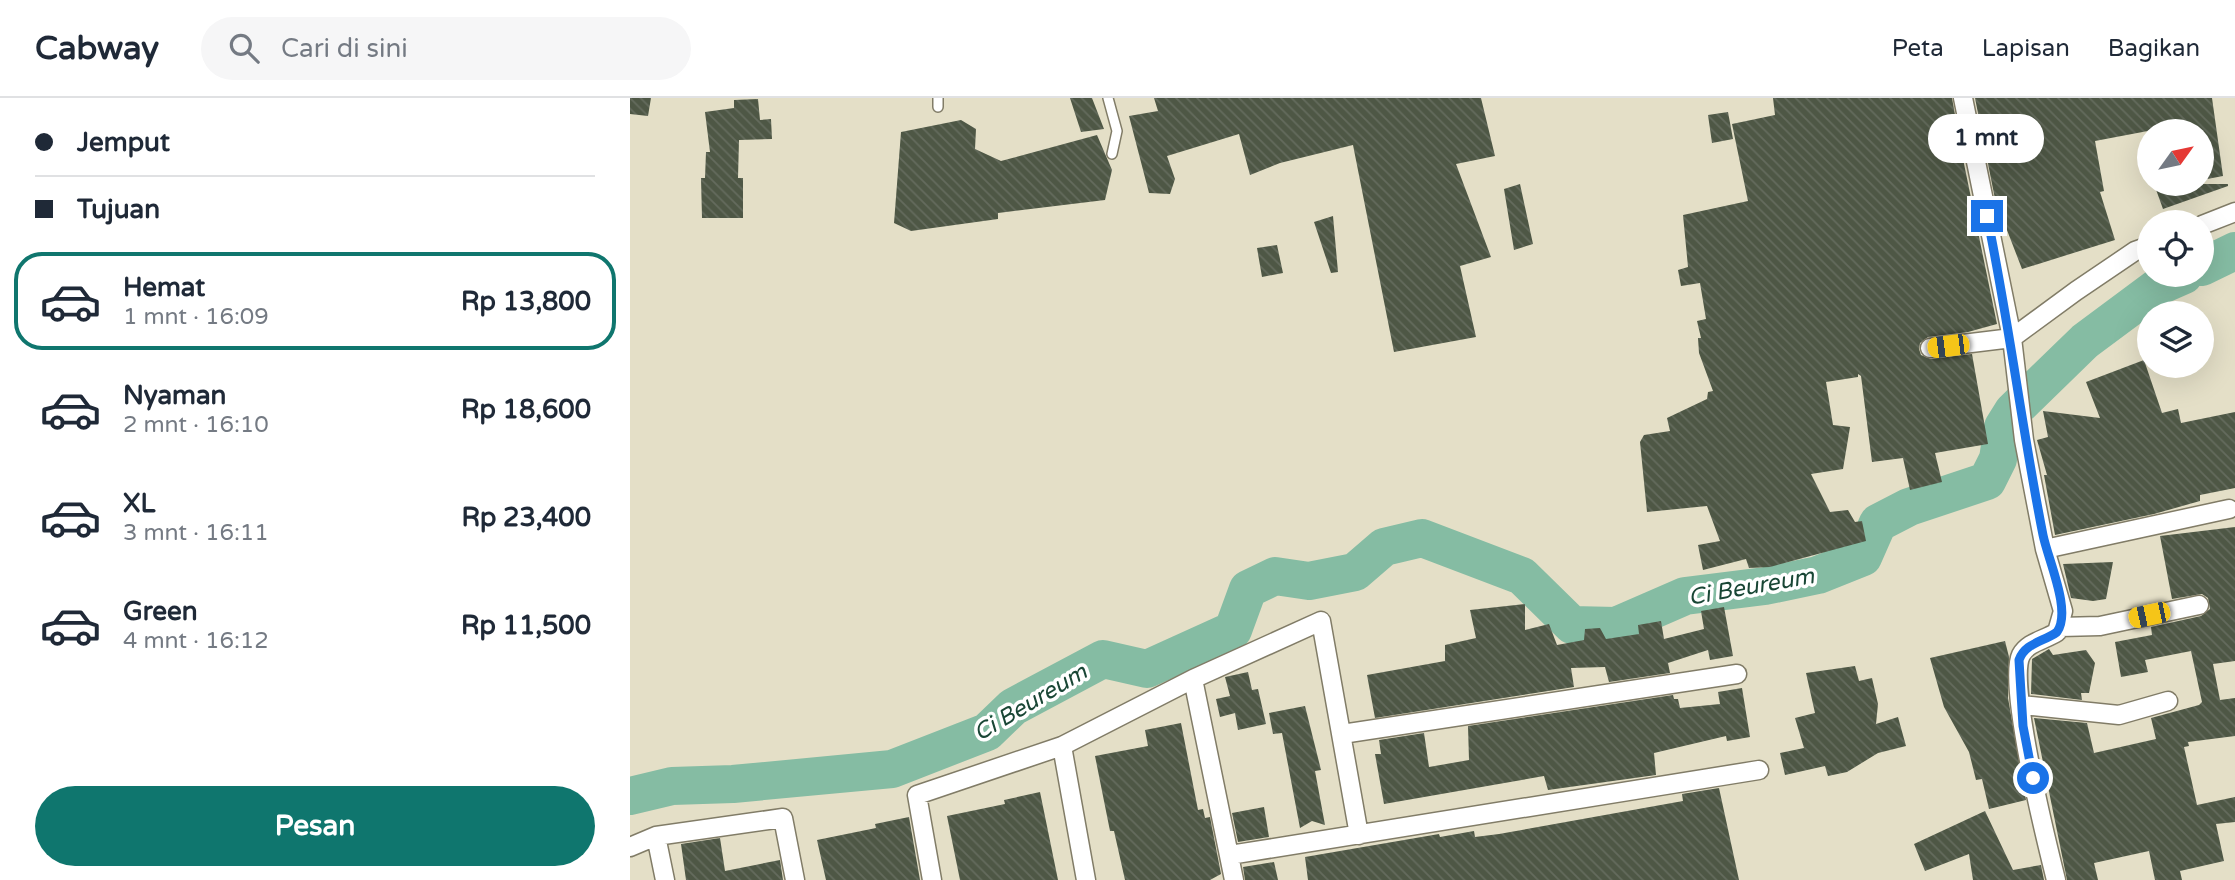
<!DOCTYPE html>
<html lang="id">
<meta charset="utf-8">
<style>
:root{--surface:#fff;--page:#f6f6f7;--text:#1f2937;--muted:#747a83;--line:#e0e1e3;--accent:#0f766e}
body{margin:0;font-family:"Varela Round",sans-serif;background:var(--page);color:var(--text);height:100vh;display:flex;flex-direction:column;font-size:26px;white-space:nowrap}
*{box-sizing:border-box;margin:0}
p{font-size:23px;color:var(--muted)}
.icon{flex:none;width:38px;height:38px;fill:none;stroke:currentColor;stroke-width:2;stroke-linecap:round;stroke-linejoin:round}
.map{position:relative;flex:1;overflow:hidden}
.details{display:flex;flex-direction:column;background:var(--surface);width:630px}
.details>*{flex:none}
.banner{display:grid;align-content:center;height:154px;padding:0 35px;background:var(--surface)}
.needle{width:46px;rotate:57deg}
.buttons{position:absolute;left:1507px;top:21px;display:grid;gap:14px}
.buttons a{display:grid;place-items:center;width:77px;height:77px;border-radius:50%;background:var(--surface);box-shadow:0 7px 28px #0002;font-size:35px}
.end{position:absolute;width:32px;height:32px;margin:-16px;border:9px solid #1a73e8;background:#fff;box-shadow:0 0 0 4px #fff}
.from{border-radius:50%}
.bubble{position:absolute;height:49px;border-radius:24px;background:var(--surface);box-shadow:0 7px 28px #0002;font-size:23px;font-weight:800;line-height:49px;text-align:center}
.car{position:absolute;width:21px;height:42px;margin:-21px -10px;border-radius:9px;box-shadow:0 0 5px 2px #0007;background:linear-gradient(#f5c518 24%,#345 0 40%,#f5c518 0 76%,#345 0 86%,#f5c518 0)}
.banner b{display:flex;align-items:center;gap:24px;height:66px;font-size:26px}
.banner b+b{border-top:2px solid var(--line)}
.banner i{width:18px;height:18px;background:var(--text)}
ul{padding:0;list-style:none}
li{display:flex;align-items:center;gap:21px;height:98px;margin:0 14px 10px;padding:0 21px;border:4px solid transparent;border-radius:28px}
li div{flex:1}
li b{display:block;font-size:26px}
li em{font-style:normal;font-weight:800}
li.selected{border-color:var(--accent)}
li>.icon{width:63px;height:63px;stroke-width:1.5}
.cta{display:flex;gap:14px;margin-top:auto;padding:14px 35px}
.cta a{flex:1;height:80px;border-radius:42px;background:var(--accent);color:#fff;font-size:28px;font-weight:800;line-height:80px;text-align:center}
header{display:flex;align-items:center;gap:42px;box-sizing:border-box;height:98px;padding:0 35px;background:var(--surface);border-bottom:2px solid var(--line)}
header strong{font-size:33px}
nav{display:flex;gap:38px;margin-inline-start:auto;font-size:24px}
.search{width:490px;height:63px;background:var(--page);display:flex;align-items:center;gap:18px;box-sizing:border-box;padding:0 24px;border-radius:38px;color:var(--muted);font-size:26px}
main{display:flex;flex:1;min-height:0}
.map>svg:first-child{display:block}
</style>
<header>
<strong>Cabway</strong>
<div class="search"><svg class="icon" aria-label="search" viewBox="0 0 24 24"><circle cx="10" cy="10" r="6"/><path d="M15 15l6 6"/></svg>Cari di sini</div>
<nav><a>Peta</a><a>Lapisan</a><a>Bagikan</a></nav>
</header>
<main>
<section class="details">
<div class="banner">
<b><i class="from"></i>Jemput</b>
<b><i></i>Tujuan</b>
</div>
<ul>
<li class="selected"><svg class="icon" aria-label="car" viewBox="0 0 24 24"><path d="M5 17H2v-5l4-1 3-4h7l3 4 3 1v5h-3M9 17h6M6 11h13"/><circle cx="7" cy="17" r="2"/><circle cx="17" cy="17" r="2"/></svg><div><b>Hemat</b><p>1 mnt · 16:09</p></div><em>Rp 13,800</em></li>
<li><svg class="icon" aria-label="car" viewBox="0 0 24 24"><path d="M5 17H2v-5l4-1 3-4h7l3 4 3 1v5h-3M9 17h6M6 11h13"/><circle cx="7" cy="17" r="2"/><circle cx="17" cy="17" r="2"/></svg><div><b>Nyaman</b><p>2 mnt · 16:10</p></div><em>Rp 18,600</em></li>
<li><svg class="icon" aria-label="car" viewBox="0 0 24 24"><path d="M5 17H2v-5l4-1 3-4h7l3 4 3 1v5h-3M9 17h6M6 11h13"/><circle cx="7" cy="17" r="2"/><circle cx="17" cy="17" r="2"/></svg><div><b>XL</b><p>3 mnt · 16:11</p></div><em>Rp 23,400</em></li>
<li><svg class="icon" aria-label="car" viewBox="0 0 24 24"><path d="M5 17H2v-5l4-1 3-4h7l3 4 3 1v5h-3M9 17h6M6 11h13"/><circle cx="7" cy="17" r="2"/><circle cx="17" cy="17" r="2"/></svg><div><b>Green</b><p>4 mnt · 16:12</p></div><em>Rp 11,500</em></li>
</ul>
<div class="cta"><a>Pesan</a></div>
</section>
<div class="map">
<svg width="1605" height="782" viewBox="0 0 1605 782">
<defs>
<pattern id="building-back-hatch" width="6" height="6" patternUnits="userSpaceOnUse" patternTransform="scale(1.75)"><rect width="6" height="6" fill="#4e5745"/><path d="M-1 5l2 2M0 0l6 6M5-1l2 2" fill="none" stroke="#646b5d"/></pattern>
</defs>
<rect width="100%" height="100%" fill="#e4dfc7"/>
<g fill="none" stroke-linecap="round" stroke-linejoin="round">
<path stroke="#85bca3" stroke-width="38" d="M 1572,169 L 1605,153
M 0,698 L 42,688 L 103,686 L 262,671 L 357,634 L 383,609 L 473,561 L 517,571 L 603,532 L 618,491 L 645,478 L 679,483 L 725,474 L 754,449 L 792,440 L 892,478 L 942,527 L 986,528 L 1055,498 L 1135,488 L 1188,477 L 1233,459 L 1248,425 L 1279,409 L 1357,383 L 1368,361 L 1373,329 L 1383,313 L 1455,243 L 1529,188 L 1554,177"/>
</g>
<path fill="url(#building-back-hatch)" d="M 0,0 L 21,0 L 18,18 L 0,16 Z
M 440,0 L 462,0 L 474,31 L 451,34 Z
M 524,0 L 851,0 L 865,58 L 826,66 L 861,159 L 830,168 L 846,239 L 764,254 L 723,47 L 650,65 L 620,77 L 609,36 L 537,58 L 545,81 L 540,96 L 519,95 L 499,18 L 528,13 Z
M 1143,0 L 1322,0 L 1327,28 L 1314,31 L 1319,63 L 1333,61 L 1367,226 L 1338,234 L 1298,239 L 1290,245 L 1289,251 L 1291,257 L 1301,261 L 1342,256 L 1358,346 L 1305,355 L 1312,384 L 1280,392 L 1273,360 L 1242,364 L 1231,278 L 1228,276 L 1228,279 L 1196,284 L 1203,327 L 1220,329 L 1213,371 L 1181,376 L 1200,414 L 1218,412 L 1225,424 L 1232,423 L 1236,443 L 1140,469 L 1119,470 L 1116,461 L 1073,472 L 1068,447 L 1090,443 L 1077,408 L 1017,414 L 1010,344 L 1014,337 L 1040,333 L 1037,320 L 1077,301 L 1078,294 L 1083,293 L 1069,255 L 1068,240 L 1071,240 L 1067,223 L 1076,221 L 1070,185 L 1051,188 L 1048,172 L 1058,169 L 1053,117 L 1118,103 L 1102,26 L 1145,17 Z
M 1345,0 L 1582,0 L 1593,78 L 1572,82 L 1572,33 L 1561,33 L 1560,25 L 1465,43 L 1474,93 L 1470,94 L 1485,142 L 1392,171 L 1365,101 Z
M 128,1 L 130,22 L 141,21 L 142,41 L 109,42 L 108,80 L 113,80 L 113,120 L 72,120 L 71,80 L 75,80 L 76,54 L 80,54 L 75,14 L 104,10 L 104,2 Z
M 1098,14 L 1103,41 L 1082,45 L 1078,17 Z
M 331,22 L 346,31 L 345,51 L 371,63 L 467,37 L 482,72 L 475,102 L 368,115 L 368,121 L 281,133 L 264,125 L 271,34 Z
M 890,86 L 903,146 L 884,152 L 874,91 Z
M 1524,86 L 1598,86 L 1598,88 L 1533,111 Z
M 703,118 L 708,174 L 701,175 L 684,124 Z
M 647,147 L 653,175 L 632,179 L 627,150 Z
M 1514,262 L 1532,315 L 1548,311 L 1551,325 L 1605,314 L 1605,390 L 1570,397 L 1570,403 L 1524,416 L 1425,437 L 1414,377 L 1417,377 L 1407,342 L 1418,339 L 1413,313 L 1470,320 L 1456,284 Z
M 1605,429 L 1605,563 L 1583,566 L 1590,602 L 1605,600 L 1605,638 L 1558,644 L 1559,648 L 1554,649 L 1567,707 L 1605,699 L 1605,724 L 1586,726 L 1594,763 L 1550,773 L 1552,782 L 1525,782 L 1519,753 L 1464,765 L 1468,782 L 1437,782 L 1404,620 L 1457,625 L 1464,655 L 1526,641 L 1521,620 L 1569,607 L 1572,604 L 1561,553 L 1515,562 L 1518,574 L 1491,579 L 1485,544 L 1522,537 L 1521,529 L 1571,518 L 1580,511 L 1578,500 L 1572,496 L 1542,501 L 1530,438 Z
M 1483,464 L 1476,501 L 1463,503 L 1441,500 L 1433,466 Z
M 895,506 L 895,532 L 919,526 L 927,547 L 954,542 L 955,531 L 970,530 L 976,541 L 1009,536 L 1008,527 L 1031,523 L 1034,541 L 1074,531 L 1071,513 L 1094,509 L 1103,558 L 1080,562 L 1078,552 L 1038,565 L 1040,575 L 979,584 L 975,569 L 941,570 L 944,589 L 745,620 L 737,577 L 815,563 L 815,547 L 846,540 L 840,512 Z
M 1375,543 L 1379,559 L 1378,600 L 1396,702 L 1359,711 L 1352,681 L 1346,682 L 1339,654 L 1314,609 L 1300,560 Z
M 1419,551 L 1423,557 L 1456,552 L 1465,565 L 1459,595 L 1451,595 L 1452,602 L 1401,596 L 1402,561 Z
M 1225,568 L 1229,583 L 1242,580 L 1248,606 L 1246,626 L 1268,619 L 1276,648 L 1248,655 L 1217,674 L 1198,678 L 1195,668 L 1155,677 L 1150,655 L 1174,650 L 1165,620 L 1185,615 L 1176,575 Z
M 618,574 L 622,592 L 628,591 L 636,626 L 608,632 L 605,615 L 590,619 L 586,601 L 600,598 L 595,579 Z
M 1112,590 L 1120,639 L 1097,643 L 1096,638 L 1024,655 L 1026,677 L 918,692 L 914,678 L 754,706 L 745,656 L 751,656 L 749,642 L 794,635 L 799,669 L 839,662 L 838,628 L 1043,597 L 1044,601 L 1048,601 L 1050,610 L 1090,606 L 1088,594 Z
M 675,608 L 691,672 L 685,673 L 695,727 L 682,723 L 670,730 L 652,635 L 643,636 L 639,615 Z
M 551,625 L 568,712 L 573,711 L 575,720 L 580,719 L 591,776 L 580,782 L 495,782 L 484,733 L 480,733 L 465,658 L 518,648 L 515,632 Z
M 1089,690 L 1109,782 L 678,782 L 675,759 L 809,736 L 810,739 L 844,733 L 845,739 L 869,736 L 1053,703 L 1052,696 Z
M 410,694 L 428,782 L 330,782 L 317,718 L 375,706 L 374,702 Z
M 634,709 L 639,739 L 608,744 L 602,715 Z
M 1355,713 L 1383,772 L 1411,767 L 1414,782 L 1343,782 L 1339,756 L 1295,773 L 1284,746 Z
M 279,719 L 290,782 L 196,782 L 187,742 L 246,730 L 245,726 Z
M 90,740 L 95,773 L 150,762 L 153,782 L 56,782 L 51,746 Z
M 644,764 L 648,782 L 615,782 L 613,769 Z"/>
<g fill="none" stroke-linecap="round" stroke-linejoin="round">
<g stroke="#817c67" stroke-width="12">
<path id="lane" d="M 478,0 L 487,33 L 482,56
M 308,9 L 308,0"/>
</g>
<g stroke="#817c67" stroke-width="21">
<path id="street" d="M 1333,0 L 1382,240 L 1394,342 L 1415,451 L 1433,513 L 1427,534 C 1415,542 1398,544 1391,557 C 1377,585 1417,746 1426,782
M 1572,127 L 1605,114
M 1300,250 L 1382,240 L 1446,193 L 1505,153 L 1519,148
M 1415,451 L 1599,411
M 1430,529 L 1470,528 L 1569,507
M 563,581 L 604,782
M 1392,607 L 1489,617 L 1538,603
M 712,636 L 1107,576
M 432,648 L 456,782
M 26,738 L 35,782
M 0,749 L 26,738 L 153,720 L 165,782
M 600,757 L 1129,672
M 302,782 L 287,697 L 432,648 L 563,581 L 691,523 L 729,737"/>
</g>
<use href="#lane" stroke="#fff" stroke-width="9"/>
<use href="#street" stroke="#fff" stroke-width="18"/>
</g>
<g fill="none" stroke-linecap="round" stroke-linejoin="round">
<path stroke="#1a73e8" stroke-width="9" d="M 1357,118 C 1379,224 1392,331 1413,437 C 1418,462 1442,513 1427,534 C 1413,544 1395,545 1389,562 L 1393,628 L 1403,680"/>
</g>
<g text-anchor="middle" stroke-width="7" stroke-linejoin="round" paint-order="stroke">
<g font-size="23" font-style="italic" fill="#194635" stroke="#fff">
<text transform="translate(1121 488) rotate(-10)" y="8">Ci Beureum</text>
<text transform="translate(400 604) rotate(-31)" y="8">Ci Beureum</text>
</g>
</g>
</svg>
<div class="buttons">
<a><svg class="needle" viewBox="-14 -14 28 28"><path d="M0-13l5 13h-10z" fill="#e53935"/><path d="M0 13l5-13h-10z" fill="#747a83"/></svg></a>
<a><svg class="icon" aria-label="locate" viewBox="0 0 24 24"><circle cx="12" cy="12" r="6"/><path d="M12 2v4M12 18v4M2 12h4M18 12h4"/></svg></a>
<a><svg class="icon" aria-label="layers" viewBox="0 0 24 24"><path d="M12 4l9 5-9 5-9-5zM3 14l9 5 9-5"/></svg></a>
</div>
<i class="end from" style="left:1403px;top:680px"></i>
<i class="end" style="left:1357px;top:118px"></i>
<div class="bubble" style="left:1298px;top:16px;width:116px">1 mnt</div>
<i class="car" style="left:1318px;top:248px;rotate:263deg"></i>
<i class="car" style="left:1519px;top:517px;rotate:258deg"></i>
</div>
</main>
